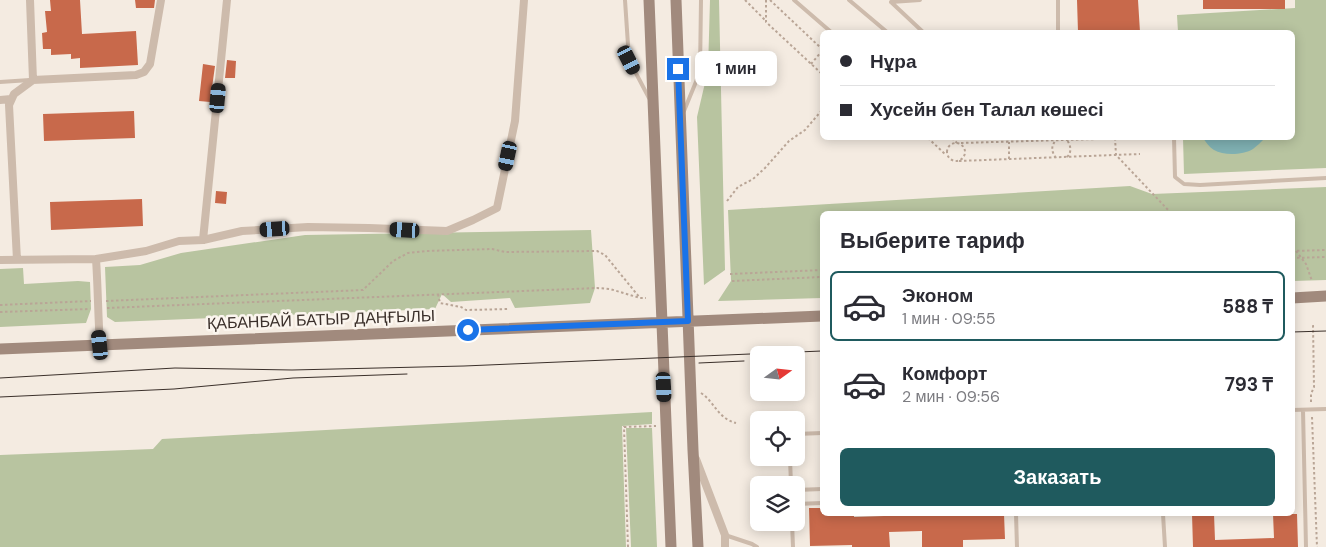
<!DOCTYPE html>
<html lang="ru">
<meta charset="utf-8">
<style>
:root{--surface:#fff;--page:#f2f2f3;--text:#2b2b33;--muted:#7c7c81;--line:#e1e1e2;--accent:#1f5a5e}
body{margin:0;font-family:"DM Sans",sans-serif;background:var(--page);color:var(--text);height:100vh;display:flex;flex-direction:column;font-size:19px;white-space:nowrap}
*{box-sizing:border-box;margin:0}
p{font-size:16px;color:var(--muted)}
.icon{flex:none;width:28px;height:28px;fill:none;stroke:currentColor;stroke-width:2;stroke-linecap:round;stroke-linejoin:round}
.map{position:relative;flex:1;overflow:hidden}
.drawer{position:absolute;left:820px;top:211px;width:475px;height:305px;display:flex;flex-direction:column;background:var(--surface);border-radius:8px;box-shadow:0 2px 12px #0003}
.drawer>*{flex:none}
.top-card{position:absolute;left:820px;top:30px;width:475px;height:110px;border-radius:8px;box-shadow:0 2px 12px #0003;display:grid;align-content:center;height:110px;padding:0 20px;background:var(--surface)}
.needle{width:32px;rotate:75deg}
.fabs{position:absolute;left:750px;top:346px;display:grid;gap:10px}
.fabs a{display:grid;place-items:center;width:55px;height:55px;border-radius:8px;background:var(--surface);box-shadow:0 2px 12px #0003;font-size:25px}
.end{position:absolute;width:22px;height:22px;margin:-11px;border:6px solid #1a73e8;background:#fff;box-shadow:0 0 0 2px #fff}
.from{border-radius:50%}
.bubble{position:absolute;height:35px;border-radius:8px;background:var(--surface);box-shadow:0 2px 12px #0003;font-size:16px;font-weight:700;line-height:35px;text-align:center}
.car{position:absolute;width:15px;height:30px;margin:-15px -8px;border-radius:6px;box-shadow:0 0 4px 1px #0007;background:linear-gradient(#222 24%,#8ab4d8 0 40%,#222 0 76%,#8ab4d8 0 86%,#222 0)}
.top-card b{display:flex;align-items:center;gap:18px;height:48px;font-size:19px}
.top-card b+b{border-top:1px solid var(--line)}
.top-card i{width:12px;height:12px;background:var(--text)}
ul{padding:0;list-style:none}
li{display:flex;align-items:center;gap:15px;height:70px;margin:0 10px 8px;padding:0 10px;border:2px solid transparent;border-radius:8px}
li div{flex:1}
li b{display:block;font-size:19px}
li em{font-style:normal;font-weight:700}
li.selected{border-color:var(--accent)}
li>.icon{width:45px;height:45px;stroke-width:1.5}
h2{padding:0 20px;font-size:22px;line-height:60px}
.action{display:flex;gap:10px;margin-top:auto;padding:10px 20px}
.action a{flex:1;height:58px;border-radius:8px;background:var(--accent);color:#fff;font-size:20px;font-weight:700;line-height:58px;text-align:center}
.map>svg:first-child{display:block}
</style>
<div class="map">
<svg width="1326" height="547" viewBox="0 0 1326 547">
<rect width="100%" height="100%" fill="#f4ebe1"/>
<path fill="#b8c4a0" d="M 710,0 L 719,0 L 725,270 L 704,285 L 697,117 L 708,70 Z
M 1295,0 L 1326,0 L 1326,168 L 1184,174 L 1183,138 L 1292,138 L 1292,32 L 1178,32 L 1177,15 L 1295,8 Z
M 1130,186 L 1152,194 L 1326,187 L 1326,280 L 1293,281 L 1292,214 L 822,214 L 822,298 L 718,301 L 731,281 L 728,210 Z
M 591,230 L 595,288 L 590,303 L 515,308 L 510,298 L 451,302 L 442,294 L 435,309 L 115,322 L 107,317 L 105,267 L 140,265 L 181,253 L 305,235 Z
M 23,268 L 24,284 L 78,281 L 90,282 L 91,309 L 86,323 L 0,327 L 0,269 Z
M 652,412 L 652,424 L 622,426 L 626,547 L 0,547 L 0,455 L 153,449 L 162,439 Z
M 626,428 L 652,428 L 657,547 L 631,547 Z"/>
<path fill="#7fb0b2" d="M 1203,138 L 1224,138 L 1232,139 L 1244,138 L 1265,138 C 1261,142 1257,146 1253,149 C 1243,155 1224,156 1214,150 C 1209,147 1206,142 1203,138 Z"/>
<path fill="#c8694b" d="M 50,0 L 80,0 L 82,34 L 136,31 L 138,65 L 80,68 L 80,58 L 71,59 L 71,54 L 51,55 L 51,49 L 43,49 L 42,33 L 47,32 L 45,11 L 51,11 Z
M 135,0 L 155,0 L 154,8 L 136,8 Z
M 1077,0 L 1138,0 L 1140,32 L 1078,32 Z
M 1203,0 L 1285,0 L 1285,9 L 1203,9 Z
M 227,60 L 236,61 L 235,78 L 225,78 Z
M 203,64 L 215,66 L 210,102 L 199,101 Z
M 134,111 L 135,138 L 44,141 L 43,114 Z
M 216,191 L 227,192 L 226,204 L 215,203 Z
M 142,199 L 143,226 L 51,230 L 50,202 Z
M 809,508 L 822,508 L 822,514 L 854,514 L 854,517 L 884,516 L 884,514 L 1004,514 L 1005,539 L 963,540 L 963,547 L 922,547 L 922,531 L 889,532 L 890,547 L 852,547 L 852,545 L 810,546 Z
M 1192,514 L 1214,514 L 1215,540 L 1274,538 L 1273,514 L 1297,514 L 1298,547 L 1193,547 Z"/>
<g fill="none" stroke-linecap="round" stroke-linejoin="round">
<path stroke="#b9a596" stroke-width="2" stroke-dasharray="2.5 2.5" stroke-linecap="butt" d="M 745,0 L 766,21
M 766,0 L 766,22 L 822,74
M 770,0 L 822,49
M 811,64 L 822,51
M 928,138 L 946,155
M 952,138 L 957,143
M 1115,138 L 1116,155 L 1170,212 L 1179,212 L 1181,214
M947 152a9 9 0 1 1 18 0a9 9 0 1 1-18 0Z
M 961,143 L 1132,138
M 1067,157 C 1072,152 1071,146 1067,140
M 1056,158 C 1051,151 1051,146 1056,140
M 1009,159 L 1009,142
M 959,161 L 1140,154
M 727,201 L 738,187 L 753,179 L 765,168 L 789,141 L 805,130 L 822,110
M 1292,251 L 1326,250
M 1296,251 L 1306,264 L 1312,281
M 1292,258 L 1326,257
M 730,274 L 822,270
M 732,281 L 822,277
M 438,294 L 440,303 L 461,307 L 466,310 L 509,309
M 106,301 L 363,290 L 393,261 L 408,253 L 426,251 L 492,249 L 505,252 L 597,251 L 605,255 L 640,298
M 0,305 L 91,301
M 107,308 L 597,288 L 610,289 L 640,298 L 646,298
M 0,312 L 90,309
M 701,393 C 715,402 717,418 736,423
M 1311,402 L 1311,394 L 1314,387 L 1313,324
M 1312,417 L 1317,547
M 628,547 L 624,427 L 656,426"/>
<path stroke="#cdbbac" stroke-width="4" d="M 625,0 L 629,60 L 649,98
M 794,0 L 831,32
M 849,0 L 887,32
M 891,2 L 923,32
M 891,2 L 920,0
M 1058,32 L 1058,0
M 0,82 L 30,80
M 684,111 L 700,72 L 701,0
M 1174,138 L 1175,177 L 1184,184 L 1200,185 L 1326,178
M 1292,410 L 1326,409
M 1303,410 L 1306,547
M 796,434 L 822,433
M 790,458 L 791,485
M 796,490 L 822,489
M 796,504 L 822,503
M 1016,514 L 1017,547
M 1163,514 L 1165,547
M 792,522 L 793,547
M 725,535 L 752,544 L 757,547"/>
<path stroke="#cdbbac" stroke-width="8" d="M 30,0 L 33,80
M 0,100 L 11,99
M 203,240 L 227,0
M 96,259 L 146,251 L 179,241 L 203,240 L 242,231 L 308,227 L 369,228 L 447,231 L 473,220 L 497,208 L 515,121 L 524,0
M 0,260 L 96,259 C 98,288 98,316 100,345
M 17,260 L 9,105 L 14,94 L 33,80 L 136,75 L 144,72 L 150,64 L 161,0
M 696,459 L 725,535 L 725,547"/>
<path stroke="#a18a7d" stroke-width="11" d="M 649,0 L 671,547
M 676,0 L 693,450 L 698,547
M 1292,298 L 1326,296
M 0,349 L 822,316"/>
<path stroke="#3b302b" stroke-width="1" d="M 1292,332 L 1326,331
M 699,363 L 744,361
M 0,378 L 175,368 L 292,370 L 464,366 L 822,351
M 0,397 L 174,389 L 293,378 L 407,374"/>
</g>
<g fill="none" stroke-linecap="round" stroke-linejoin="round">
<path stroke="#1a73e8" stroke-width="6" d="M 468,330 L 688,321 L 678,69"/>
</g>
<g text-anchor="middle" stroke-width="5" stroke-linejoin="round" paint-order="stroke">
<g font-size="16" fill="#3b302b" stroke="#fbf5ee">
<text transform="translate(321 319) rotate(-2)" y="6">ҚАБАНБАЙ БАТЫР ДАҢҒЫЛЫ</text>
</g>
</g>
</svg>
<div class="fabs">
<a><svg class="needle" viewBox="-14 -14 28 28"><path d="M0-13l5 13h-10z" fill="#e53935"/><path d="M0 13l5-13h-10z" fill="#7c7c81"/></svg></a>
<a><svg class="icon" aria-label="locate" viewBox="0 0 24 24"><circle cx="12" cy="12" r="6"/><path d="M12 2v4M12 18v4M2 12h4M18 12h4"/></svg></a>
<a><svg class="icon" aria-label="layers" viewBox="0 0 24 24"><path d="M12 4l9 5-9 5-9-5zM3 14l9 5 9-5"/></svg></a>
</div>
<i class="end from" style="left:468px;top:330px"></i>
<i class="end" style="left:678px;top:69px"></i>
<div class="bubble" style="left:695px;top:51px;width:82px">1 мин</div>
<i class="car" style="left:629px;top:60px;rotate:153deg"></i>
<i class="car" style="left:218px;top:98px;rotate:5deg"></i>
<i class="car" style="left:508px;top:156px;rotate:192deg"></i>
<i class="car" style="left:275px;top:229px;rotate:266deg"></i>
<i class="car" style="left:405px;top:230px;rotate:273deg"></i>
<i class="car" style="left:100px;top:345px;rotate:354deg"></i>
<i class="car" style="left:664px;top:387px;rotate:177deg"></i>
<div class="top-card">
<b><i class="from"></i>Нұра</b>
<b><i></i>Хусейн бен Талал көшесі</b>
</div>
<section class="drawer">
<h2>Выберите тариф</h2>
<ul>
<li class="selected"><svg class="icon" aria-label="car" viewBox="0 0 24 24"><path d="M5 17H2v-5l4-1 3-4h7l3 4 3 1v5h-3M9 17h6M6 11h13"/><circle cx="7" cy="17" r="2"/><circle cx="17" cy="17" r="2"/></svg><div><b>Эконом</b><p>1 мин · 09:55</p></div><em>588 ₸</em></li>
<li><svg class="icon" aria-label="car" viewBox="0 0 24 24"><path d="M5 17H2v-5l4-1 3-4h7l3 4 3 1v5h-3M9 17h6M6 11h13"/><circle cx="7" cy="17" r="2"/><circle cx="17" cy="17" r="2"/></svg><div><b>Комфорт</b><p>2 мин · 09:56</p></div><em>793 ₸</em></li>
</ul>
<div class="action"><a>Заказать</a></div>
</section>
</div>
